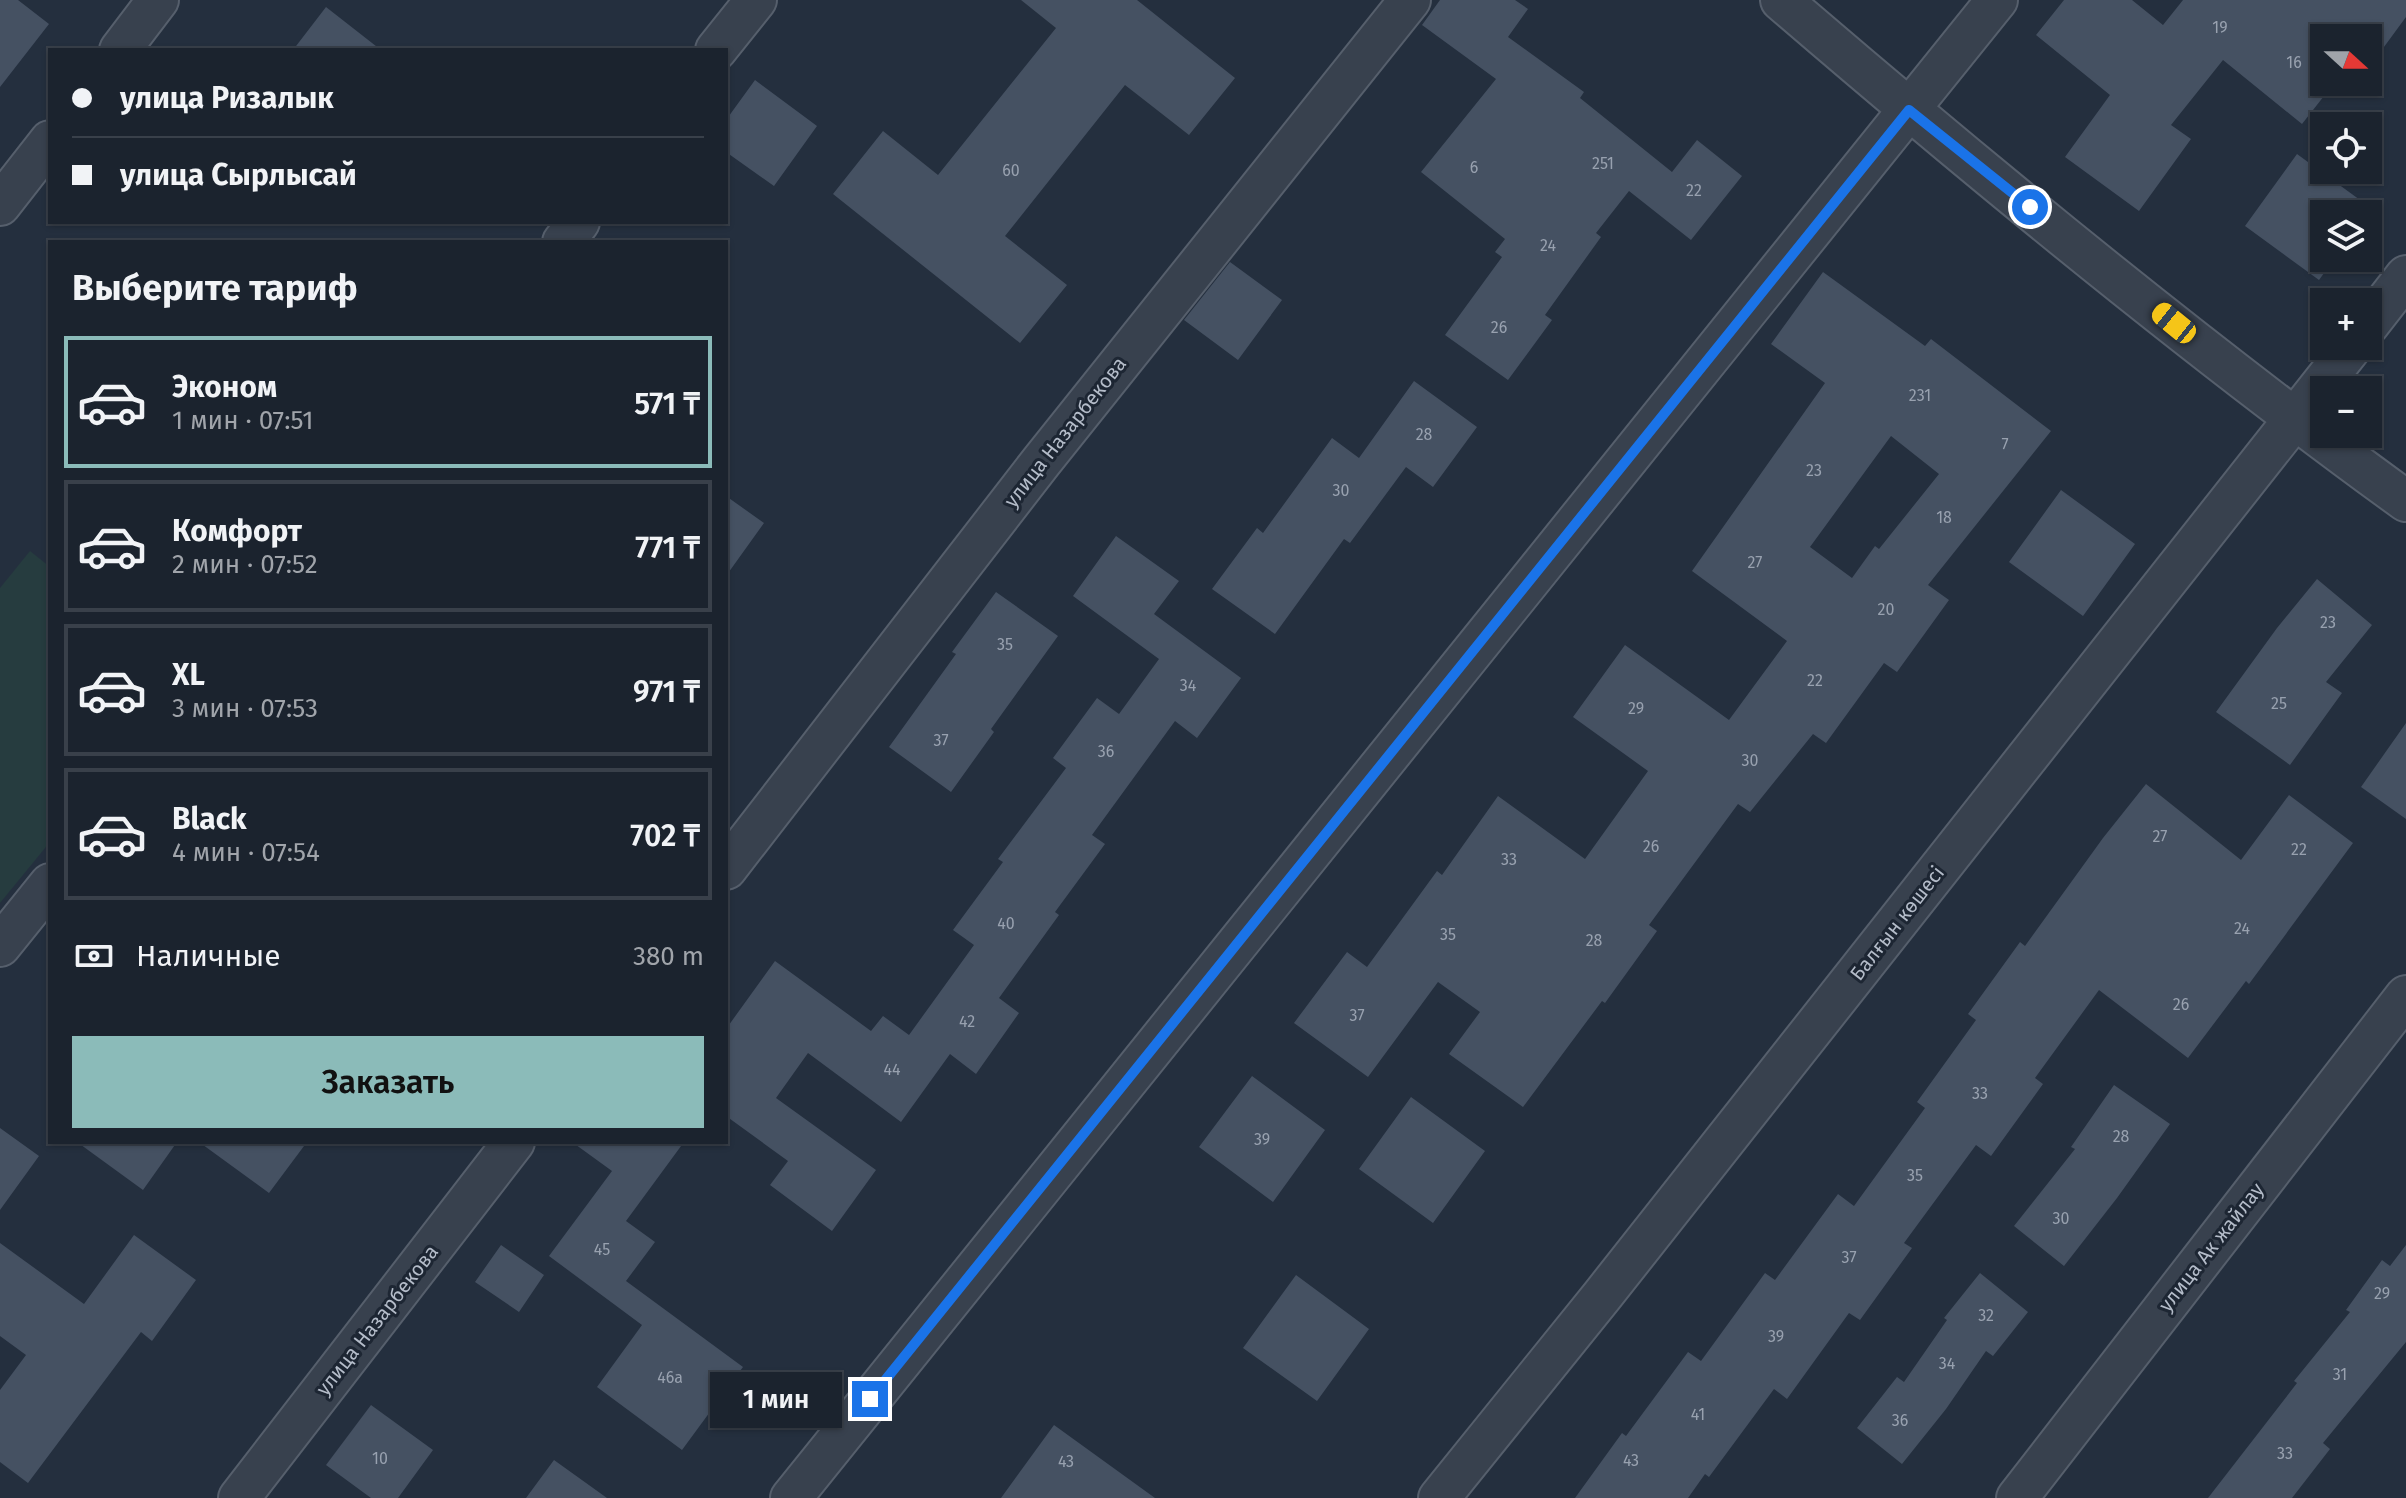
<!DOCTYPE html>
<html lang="ru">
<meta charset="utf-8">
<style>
:root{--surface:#1b232e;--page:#282f3a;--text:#f1f3f6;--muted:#a0a4aa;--line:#39404a;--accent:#8bbbb9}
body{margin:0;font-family:"Fira Sans",sans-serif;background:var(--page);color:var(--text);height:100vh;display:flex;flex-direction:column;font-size:30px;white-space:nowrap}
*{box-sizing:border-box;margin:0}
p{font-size:26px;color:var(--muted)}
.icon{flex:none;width:44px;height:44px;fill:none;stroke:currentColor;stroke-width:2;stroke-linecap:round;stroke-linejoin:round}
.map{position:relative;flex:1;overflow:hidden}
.panel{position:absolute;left:48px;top:240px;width:680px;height:904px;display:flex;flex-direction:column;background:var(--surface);border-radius:0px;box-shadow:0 2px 6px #0004,0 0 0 2px var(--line)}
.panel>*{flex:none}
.top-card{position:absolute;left:48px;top:48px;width:680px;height:176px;border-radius:0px;box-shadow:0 2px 6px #0004,0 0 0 2px var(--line);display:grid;align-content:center;height:176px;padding:0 24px;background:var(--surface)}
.needle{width:52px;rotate:111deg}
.buttons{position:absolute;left:2310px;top:24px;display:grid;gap:16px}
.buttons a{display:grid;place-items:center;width:72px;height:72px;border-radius:0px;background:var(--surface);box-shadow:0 2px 6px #0004,0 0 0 2px var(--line);font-size:40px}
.end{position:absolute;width:36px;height:36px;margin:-18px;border:10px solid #1a73e8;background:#fff;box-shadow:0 0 0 4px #fff}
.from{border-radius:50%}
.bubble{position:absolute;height:56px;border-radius:0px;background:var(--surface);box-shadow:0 2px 6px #0004,0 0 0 2px var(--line);font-size:26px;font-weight:600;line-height:56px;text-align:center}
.car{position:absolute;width:24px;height:48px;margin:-24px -12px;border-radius:10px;box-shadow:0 0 6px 2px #0007;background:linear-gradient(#f5c518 24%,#345 0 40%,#f5c518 0 76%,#345 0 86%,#f5c518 0)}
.top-card b{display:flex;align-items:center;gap:28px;height:76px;font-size:30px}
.top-card b+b{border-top:2px solid var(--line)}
.top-card i{width:20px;height:20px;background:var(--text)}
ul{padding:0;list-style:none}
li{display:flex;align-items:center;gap:24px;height:132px;margin:0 16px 12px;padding:0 8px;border:4px solid var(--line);border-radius:0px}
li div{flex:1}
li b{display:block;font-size:30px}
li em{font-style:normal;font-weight:600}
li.current{border-color:var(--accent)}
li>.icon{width:72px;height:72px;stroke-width:1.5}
h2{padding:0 24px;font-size:36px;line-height:96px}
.pay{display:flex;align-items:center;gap:20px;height:88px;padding:0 24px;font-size:30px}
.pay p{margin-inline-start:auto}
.action{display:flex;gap:16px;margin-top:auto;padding:16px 24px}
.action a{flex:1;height:92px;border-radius:0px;background:var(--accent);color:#111;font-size:32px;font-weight:600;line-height:92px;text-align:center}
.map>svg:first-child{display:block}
</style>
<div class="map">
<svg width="2406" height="1498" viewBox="0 0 2406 1498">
<rect width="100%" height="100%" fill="#242f3e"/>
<path fill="#263c3f" d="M 30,551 L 50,567 L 50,842 L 0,903 L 0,588 Z"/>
<path fill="#455162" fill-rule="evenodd" d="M 0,0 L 18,0 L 49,24 L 0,87 Z
M 1021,0 L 1137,0 L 1235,78 L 1189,135 L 1125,85 L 1005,236 L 1067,285 L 1020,343 L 833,194 L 883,131 L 938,175 L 1056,28 Z
M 1440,0 L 1515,0 L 1528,9 L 1508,37 L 1584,92 L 1580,98 L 1672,172 L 1697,140 L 1742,176 L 1691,240 L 1629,191 L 1596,233 L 1601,237 L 1545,315 L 1552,320 L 1508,380 L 1445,335 L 1502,257 L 1495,252 L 1505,239 L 1421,172 L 1496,79 L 1422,25 Z
M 2064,0 L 2132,0 L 2163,25 L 2183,0 L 2406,0 L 2406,17 L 2370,66 L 2368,65 L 2368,38 L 2324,38 L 2324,82 L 2335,82 L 2302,124 L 2223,60 L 2171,125 L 2191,139 L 2139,211 L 2065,157 L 2110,95 L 2036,35 Z
M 326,7 L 381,50 L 293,50 Z
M 755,80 L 817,126 L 774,186 L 726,152 L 726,120 Z
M 2297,154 L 2371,208 L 2367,214 L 2324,214 L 2324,258 L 2335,258 L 2319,280 L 2245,226 Z
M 1230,262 L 1282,300 L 1238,360 L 1184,320 Z
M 1823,272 L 1925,346 L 1931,339 L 2051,431 L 1928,585 L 1949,600 L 1897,672 L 1884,663 L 1826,743 L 1813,734 L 1750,812 L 1738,804 L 1649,925 L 1657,931 L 1605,1003 L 1602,1001 L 1523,1107 L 1449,1054 L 1480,1012 L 1438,982 L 1368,1077 L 1294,1023 L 1347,952 L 1367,967 L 1437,871 L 1442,875 L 1498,796 L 1585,859 L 1648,771 L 1573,717 L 1625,645 L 1729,720 L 1787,641 L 1692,571 L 1825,383 L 1771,344 ZM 1891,436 L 1939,474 L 1879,549 L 1875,546 L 1852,578 L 1810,547 Z
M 1414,381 L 1477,427 L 1433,487 L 1406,467 L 1350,543 L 1344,539 L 1275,634 L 1212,589 L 1257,528 L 1263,533 L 1332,438 L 1359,458 Z
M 2061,490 L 2135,544 L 2083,616 L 2009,562 Z
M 726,496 L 764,523 L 726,576 Z
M 1116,536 L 1179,581 L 1154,614 L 1241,678 L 1197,738 L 1175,721 L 1092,835 L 1105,844 L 1055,912 L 1059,915 L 999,998 L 1019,1013 L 976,1074 L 950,1054 L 901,1122 L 808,1053 L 776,1098 L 876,1170 L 832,1231 L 770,1185 L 788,1161 L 726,1116 L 726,1029 L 775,961 L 871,1031 L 883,1016 L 909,1035 L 974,945 L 953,930 L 1003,862 L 998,859 L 1066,768 L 1053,758 L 1097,698 L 1119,714 L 1159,659 L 1073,596 Z
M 2317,579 L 2372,625 L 2326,682 L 2342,693 L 2290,765 L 2216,712 L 2277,628 Z
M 996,592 L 1058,636 L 991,729 L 994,732 L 951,792 L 889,747 L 956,654 L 952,652 Z
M 2406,723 L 2406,819 L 2361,787 Z
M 2146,784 L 2241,860 L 2289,795 L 2353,843 L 2249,984 L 2246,981 L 2188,1058 L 2099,990 L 2035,1078 L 2043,1084 L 1991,1156 L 1976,1145 L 1904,1243 L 1912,1248 L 1860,1320 L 1849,1313 L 1787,1399 L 1774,1389 L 1709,1477 L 1705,1474 L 1688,1498 L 1575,1498 L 1622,1433 L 1626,1436 L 1688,1352 L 1701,1361 L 1765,1273 L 1775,1280 L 1838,1194 L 1854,1206 L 1925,1108 L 1917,1102 L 1976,1020 L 1968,1014 L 2020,942 L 2025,946 L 2103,838 Z
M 1252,1076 L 1325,1130 L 1273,1202 L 1199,1147 Z
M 2114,1085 L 2170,1124 L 2117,1198 L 2064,1266 L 2014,1226 L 2075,1149 L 2071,1147 Z
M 1411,1097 L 1485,1151 L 1433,1223 L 1359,1169 Z
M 0,1128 L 39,1156 L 0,1210 Z
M 77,1142 L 177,1142 L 143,1190 Z
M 199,1142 L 307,1142 L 269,1193 Z
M 572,1142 L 684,1142 L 626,1221 L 655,1242 L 626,1281 L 743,1367 L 682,1450 L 597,1387 L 642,1325 L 549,1256 L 612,1171 Z
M 134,1235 L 196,1280 L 152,1341 L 141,1332 L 28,1483 L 0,1462 L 0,1390 L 26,1355 L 0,1336 L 0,1243 L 84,1304 Z
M 501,1245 L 544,1275 L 519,1312 L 475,1282 Z
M 2406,1245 L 2406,1342 L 2323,1443 L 2330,1449 L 2292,1498 L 2208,1498 L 2297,1383 L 2294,1381 L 2350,1312 L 2346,1310 L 2382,1260 L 2390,1266 Z
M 1980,1273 L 2028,1312 L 1993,1356 L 1986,1351 L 1946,1409 L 1902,1464 L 1857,1428 L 1897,1377 L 1904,1382 L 1947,1320 L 1944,1318 Z
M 1296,1275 L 1369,1329 L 1317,1401 L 1243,1348 Z
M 371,1405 L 433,1450 L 398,1498 L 371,1498 L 326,1465 Z
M 1054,1425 L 1155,1498 L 1001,1498 Z
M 554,1460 L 607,1498 L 526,1498 Z"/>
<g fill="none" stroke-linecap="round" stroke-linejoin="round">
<g stroke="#565f6c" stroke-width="44">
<path id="minor" d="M 1781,0 C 1982,173 2191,345 2406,501
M 120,50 L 158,0
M 716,50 L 756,0
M 0,205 L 50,141
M 563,242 L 579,222
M 2368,325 L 2406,276
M 726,869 L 1041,462 L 1410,0
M 0,946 L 50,884
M 239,1498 L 514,1142
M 791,1498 L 1997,0
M 1439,1498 L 1602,1296 L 2352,346
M 2017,1498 L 2406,996"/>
</g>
<use href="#minor" stroke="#38414e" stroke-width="40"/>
</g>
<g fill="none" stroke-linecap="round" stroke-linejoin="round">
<path stroke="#1a73e8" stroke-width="10" d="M 870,1399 L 1909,110 L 2030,207"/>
</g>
<g text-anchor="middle" stroke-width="6" stroke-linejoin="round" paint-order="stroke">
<g font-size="16" fill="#98a1af">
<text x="2220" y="33">19</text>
<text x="2294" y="68">16</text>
<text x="1603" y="169">251</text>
<text x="1474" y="173">6</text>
<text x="1011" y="176">60</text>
<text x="1694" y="196">22</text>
<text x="1548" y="251">24</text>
<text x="1499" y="333">26</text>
<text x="1920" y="401">231</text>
<text x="1424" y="440">28</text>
<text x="2005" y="450">7</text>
<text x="1814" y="476">23</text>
<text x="1341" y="496">30</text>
<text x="1944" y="523">18</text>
<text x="1755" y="568">27</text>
<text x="1886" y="615">20</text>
<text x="2328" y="628">23</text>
<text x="1005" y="650">35</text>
<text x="1815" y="686">22</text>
<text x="1188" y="691">34</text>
<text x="2279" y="709">25</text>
<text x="1636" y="714">29</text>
<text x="941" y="746">37</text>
<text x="1106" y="757">36</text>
<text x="1750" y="766">30</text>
<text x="2160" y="842">27</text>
<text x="1651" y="852">26</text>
<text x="2299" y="855">22</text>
<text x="1509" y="865">33</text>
<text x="1006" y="929">40</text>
<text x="2242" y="934">24</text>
<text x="1448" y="940">35</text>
<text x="1594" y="946">28</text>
<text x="2181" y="1010">26</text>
<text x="1357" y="1021">37</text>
<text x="967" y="1027">42</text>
<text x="892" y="1075">44</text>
<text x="1980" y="1099">33</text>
<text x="2121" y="1142">28</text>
<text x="1262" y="1145">39</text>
<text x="1915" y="1181">35</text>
<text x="2061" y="1224">30</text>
<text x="602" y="1255">45</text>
<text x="1849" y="1263">37</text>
<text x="2382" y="1299">29</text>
<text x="1986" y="1321">32</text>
<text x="1776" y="1342">39</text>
<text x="1947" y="1369">34</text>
<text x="2340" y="1380">31</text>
<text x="670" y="1383">46а</text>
<text x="1698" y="1420">41</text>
<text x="1900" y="1426">36</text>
<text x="2285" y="1459">33</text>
<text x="380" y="1464">10</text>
<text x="1631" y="1466">43</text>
<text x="1066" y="1467">43</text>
</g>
<g font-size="20" fill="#b4bcc9" stroke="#1d2633">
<text transform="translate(1065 432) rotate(-52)" y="7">улица Назарбекова</text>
<text transform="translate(1897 923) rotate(-52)" y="7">Балғын көшесі</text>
<text transform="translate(2211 1247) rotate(-52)" y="7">улица Ак жайлау</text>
<text transform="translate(377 1320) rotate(-52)" y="7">улица Назарбекова</text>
</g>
</g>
</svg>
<div class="buttons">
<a><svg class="needle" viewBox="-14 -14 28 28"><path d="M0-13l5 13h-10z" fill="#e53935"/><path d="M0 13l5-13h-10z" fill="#a0a4aa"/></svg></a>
<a><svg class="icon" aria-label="locate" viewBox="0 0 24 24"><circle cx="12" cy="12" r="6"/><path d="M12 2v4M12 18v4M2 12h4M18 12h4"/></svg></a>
<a><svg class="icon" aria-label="layers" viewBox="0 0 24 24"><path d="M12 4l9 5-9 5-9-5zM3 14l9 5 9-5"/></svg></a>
<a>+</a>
<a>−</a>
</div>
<i class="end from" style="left:2030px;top:207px"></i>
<i class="end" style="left:870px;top:1399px"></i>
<div class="bubble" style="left:710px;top:1372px;width:132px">1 мин</div>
<i class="car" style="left:2174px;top:323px;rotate:309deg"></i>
<div class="top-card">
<b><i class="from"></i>улица Ризалык</b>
<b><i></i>улица Сырлысай</b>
</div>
<section class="panel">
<h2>Выберите тариф</h2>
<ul>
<li class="current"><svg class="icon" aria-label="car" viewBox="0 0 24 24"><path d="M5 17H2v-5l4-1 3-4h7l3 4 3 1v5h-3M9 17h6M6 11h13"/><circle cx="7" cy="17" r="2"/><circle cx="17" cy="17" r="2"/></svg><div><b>Эконом</b><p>1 мин · 07:51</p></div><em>571 ₸</em></li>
<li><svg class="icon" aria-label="car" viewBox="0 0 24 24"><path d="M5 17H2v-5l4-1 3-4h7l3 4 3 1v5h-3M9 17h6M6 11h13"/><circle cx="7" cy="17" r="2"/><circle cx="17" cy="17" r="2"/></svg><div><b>Комфорт</b><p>2 мин · 07:52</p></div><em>771 ₸</em></li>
<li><svg class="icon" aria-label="car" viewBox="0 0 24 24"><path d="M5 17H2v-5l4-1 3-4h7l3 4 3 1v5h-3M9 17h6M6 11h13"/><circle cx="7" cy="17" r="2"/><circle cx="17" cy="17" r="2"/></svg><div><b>XL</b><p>3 мин · 07:53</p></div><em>971 ₸</em></li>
<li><svg class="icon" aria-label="car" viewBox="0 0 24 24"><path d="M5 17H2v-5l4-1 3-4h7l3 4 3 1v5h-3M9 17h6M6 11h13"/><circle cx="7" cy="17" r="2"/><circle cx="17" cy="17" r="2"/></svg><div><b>Black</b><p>4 мин · 07:54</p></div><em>702 ₸</em></li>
</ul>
<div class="pay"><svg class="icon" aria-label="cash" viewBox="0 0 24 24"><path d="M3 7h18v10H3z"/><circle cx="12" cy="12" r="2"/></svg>Наличные<p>380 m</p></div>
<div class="action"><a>Заказать</a></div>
</section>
</div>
